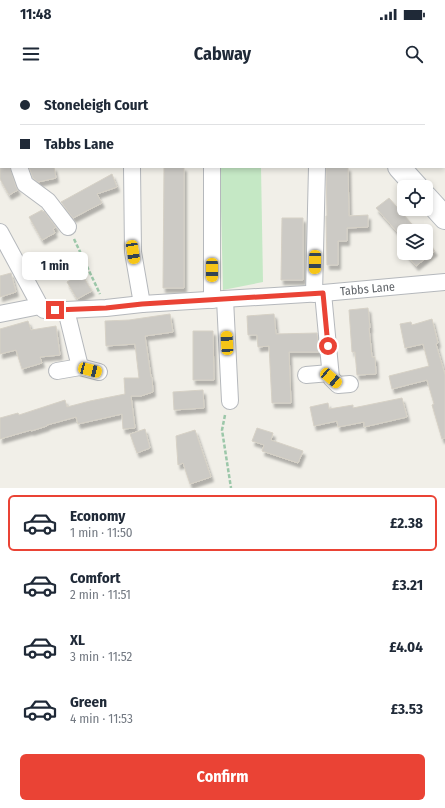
<!DOCTYPE html>
<meta charset="utf-8">
<style>
:root{--surface:#fff;--page:#f2f2f3;--text:#1f2937;--muted:#747a83;--line:#e0e1e3;--accent:#ea4335}
body{margin:0;font-family:"Fira Sans Condensed",sans-serif;background:var(--page);color:var(--text);height:100vh;display:flex;flex-direction:column;font-size:15px;white-space:nowrap}
*{box-sizing:border-box;margin:0}
p{font-size:13px;color:var(--muted)}
.icon{flex:none;width:22px;height:22px;fill:none;stroke:currentColor;stroke-width:2;stroke-linecap:round;stroke-linejoin:round}
.map{position:relative;height:408px;overflow:hidden}
.panel{display:flex;flex-direction:column;background:var(--surface);flex:1}
.panel>*{flex:none}
.guide{position:absolute;left:0px;top:0px;width:445px;height:88px;box-shadow:0 2px 6px #0003;display:grid;align-content:center;height:88px;padding:0 20px;background:var(--surface)}
.tools{position:absolute;left:397px;top:100px;display:grid;gap:8px}
.tools a{display:grid;place-items:center;width:36px;height:36px;border-radius:6px;background:var(--surface);box-shadow:0 2px 6px #0003;font-size:20px}
.end{position:absolute;width:18px;height:18px;margin:-9px;border:5px solid #ea4335;background:#fff;box-shadow:0 0 0 2px #fff}
.from{border-radius:50%}
.bubble{position:absolute;height:28px;border-radius:6px;background:var(--surface);box-shadow:0 2px 6px #0003;font-size:13px;font-weight:700;line-height:28px;text-align:center}
.car{position:absolute;width:12px;height:24px;margin:-12px -6px;border-radius:5px;box-shadow:0 0 3px 1px #0007;background:linear-gradient(#f5c518 24%,#345 0 40%,#f5c518 0 76%,#345 0 86%,#f5c518 0)}
.guide b{display:flex;align-items:center;gap:14px;height:38px;font-size:15px}
.guide b+b{border-top:1px solid var(--line)}
.guide i{width:10px;height:10px;background:var(--text)}
ul{padding:7px 0 0;list-style:none}
li{display:flex;align-items:center;gap:12px;height:56px;margin:0 8px 6px;padding:0 12px;border:2px solid transparent;border-radius:6px}
li div{flex:1}
li b{display:block;font-size:15px}
li em{font-style:normal;font-weight:700}
li.on{border-color:var(--accent)}
li>.icon{width:36px;height:36px;stroke-width:1.5}
.cta{display:flex;gap:8px;margin-top:auto;padding:8px 20px}
.cta a{flex:1;height:46px;border-radius:6px;background:var(--accent);color:#fff;font-size:16px;font-weight:700;line-height:46px;text-align:center}
.status{display:flex;justify-content:space-between;align-items:center;height:28px;padding:0 20px;background:var(--surface);direction:ltr}
.status svg{height:11px;fill:currentColor}
header{display:flex;justify-content:space-between;align-items:center;height:52px;padding:0 20px;background:var(--surface);font-size:18px;font-weight:700}
.map>svg:first-child{display:block}
</style>
<div class="status"><b>11:48</b><svg viewBox="0 0 49 12"><path d="M0 12V9h3v3zM5 12V6h3v6zM10 12V3h3v9zM15 12V0h3v12zM26 1h20v11H26zM47 4h2v5h-2z"/></svg></div>
<header><svg class="icon" aria-label="menu" viewBox="0 0 24 24"><path d="M4 6h16M4 12h16M4 18h16"/></svg>Cabway<svg class="icon" aria-label="search" viewBox="0 0 24 24"><circle cx="10" cy="10" r="6"/><path d="M15 15l6 6"/></svg></header>
<div class="map">
<svg width="445" height="408" viewBox="0 0 445 408">
<defs>
<filter id="shadow"><feDropShadow dx="2.5" dy="4.5" stdDeviation="1" flood-color="#0004"/></filter>
</defs>
<rect width="100%" height="100%" fill="#f1efe8"/>
<path fill="#c5e8c5" d="M 220,87 L 261,87 L 263,202 L 223,210 Z"/>
<path fill="#cccac5" stroke="#d6d1c6" filter="url(#shadow)" d="M 0,87 L 10,87 L 16,107 L 18,110 L 9,115 L 0,99 Z
M 29,87 L 54,87 L 56,98 L 38,102 L 33,98 Z
M 164,87 L 184,87 L 184,208 L 163,208 Z
M 326,87 L 348,87 L 349,136 L 368,135 L 368,147 L 347,148 L 347,161 L 338,161 L 338,185 L 327,185 L 326,136 L 327,136 Z
M 112,94 L 117,107 L 97,114 L 102,123 L 73,138 L 61,122 Z
M 389,118 L 418,151 L 404,151 L 404,162 L 398,155 L 399,154 L 376,128 Z
M 42,130 L 43,132 L 44,131 L 56,147 L 53,149 L 55,153 L 42,160 L 29,137 Z
M 282,138 L 303,138 L 303,200 L 281,200 Z
M 426,160 L 435,171 L 416,186 L 406,174 L 426,173 Z
M 11,193 L 16,212 L 0,217 L 0,196 Z
M 81,193 L 92,211 L 77,219 L 67,202 Z
M 368,228 L 370,248 L 369,248 L 372,277 L 375,277 L 376,294 L 357,295 L 355,272 L 352,272 L 349,230 Z
M 170,234 L 173,252 L 145,256 L 151,297 L 152,297 L 153,312 L 141,316 L 131,316 L 135,348 L 123,349 L 122,334 L 78,344 L 76,337 L 47,345 L 47,346 L 31,351 L 31,350 L 0,359 L 0,338 L 18,333 L 19,335 L 65,320 L 67,327 L 90,321 L 125,314 L 124,298 L 139,298 L 135,264 L 106,266 L 105,241 L 129,240 Z
M 274,234 L 276,254 L 317,253 L 319,272 L 289,272 L 291,323 L 272,323 L 269,266 L 258,267 L 257,255 L 248,255 L 247,236 Z
M 432,239 L 438,263 L 436,264 L 445,295 L 445,358 L 442,359 L 432,325 L 434,324 L 427,300 L 392,309 L 389,296 L 429,286 L 423,264 L 405,268 L 400,244 L 411,242 L 412,245 Z
M 28,241 L 31,250 L 56,246 L 60,275 L 40,277 L 42,283 L 22,289 L 16,270 L 0,274 L 0,249 Z
M 193,251 L 213,251 L 214,300 L 193,300 Z
M 203,310 L 204,328 L 174,330 L 173,312 Z
M 402,318 L 407,337 L 364,347 L 364,342 L 338,347 L 337,341 L 314,346 L 310,327 L 328,323 L 329,329 L 353,325 L 353,328 Z
M 257,348 L 273,353 L 271,360 L 303,371 L 298,383 L 262,371 L 264,365 L 252,361 Z
M 145,349 L 150,368 L 137,373 L 130,354 Z
M 195,350 L 211,397 L 190,404 L 183,383 L 178,385 L 176,356 Z"/>
<g fill="none" stroke-linecap="round" stroke-linejoin="round">
<g stroke="#b5b8bc" stroke-width="18">
<g id="street">
<path d="M 110,0 L 110,1"/>
<path d="M 305,1 L 306,0"/>
<path d="M 19,87 L 25,104 L 48,121 L 68,147"/>
<path d="M 132,87 L 133,172 L 142,224"/>
<path id="s1" d="M 0,152 L 40,226 L 44,230 L 66,230 L 106,228 L 142,224 L 323,213 L 445,202"/>
<path d="M 323,213 L 331,298 L 338,305 L 350,304"/>
<path d="M 314,214 L 317,87"/>
<path d="M 225,219 L 230,321"/>
<path d="M 212,220 L 212,87"/>
<path d="M 66,230 L 80,287"/>
<path d="M 0,234 L 40,226"/>
<path d="M 57,291 L 80,287 L 99,292"/>
<path d="M 306,295 L 330,293"/>
</g>
</g>
<g stroke="#b6babf" stroke-width="24">
<path id="secondary" d="M 0,62 L 1,62
M 399,87 L 417,107
M 426,117 L 445,138"/>
</g>
<path stroke="#9cc7a9" stroke-width="2.5" stroke-dasharray="4 2" stroke-linecap="butt" d="M 22,0 L 23,1
M 74,159 L 100,214
M 225,335 L 222,350 L 231,408"/>
<use href="#street" stroke="#fff" stroke-width="16"/>
<use href="#secondary" stroke="#fff" stroke-width="22"/>
</g>
<g fill="none" stroke-linecap="round" stroke-linejoin="round">
<path stroke="#ea4335" stroke-width="5" d="M 55,230 L 106,228 L 142,224 L 323,213 L 328,266"/>
</g>
<g text-anchor="middle" stroke-width="3.5" stroke-linejoin="round" paint-order="stroke">
<g font-size="12" fill="#5f6368" stroke="#fff">
<text dy="4" stroke="none"><textPath href="#s1" startOffset="414">Tabbs Lane</textPath></text>
</g>
</g>
</svg>
<div class="tools">
<a><svg class="icon" aria-label="locate" viewBox="0 0 24 24"><circle cx="12" cy="12" r="6"/><path d="M12 2v4M12 18v4M2 12h4M18 12h4"/></svg></a>
<a><svg class="icon" aria-label="layers" viewBox="0 0 24 24"><path d="M12 4l9 5-9 5-9-5zM3 14l9 5 9-5"/></svg></a>
</div>
<i class="end from" style="left:328px;top:266px"></i>
<i class="end" style="left:55px;top:230px"></i>
<div class="bubble" style="left:22px;top:172px;width:66px">1 min</div>
<i class="car" style="left:133px;top:172px;rotate:171deg"></i>
<i class="car" style="left:315px;top:182px;rotate:181deg"></i>
<i class="car" style="left:212px;top:190px;rotate:180deg"></i>
<i class="car" style="left:227px;top:263px;rotate:357deg"></i>
<i class="car" style="left:90px;top:290px;rotate:105deg"></i>
<i class="car" style="left:331px;top:298px;rotate:130deg"></i>
<div class="guide">
<b><i class="from"></i>Stoneleigh Court</b>
<b><i></i>Tabbs Lane</b>
</div>
</div>
<section class="panel">
<ul>
<li class="on"><svg class="icon" aria-label="car" viewBox="0 0 24 24"><path d="M5 17H2v-5l4-1 3-4h7l3 4 3 1v5h-3M9 17h6M6 11h13"/><circle cx="7" cy="17" r="2"/><circle cx="17" cy="17" r="2"/></svg><div><b>Economy</b><p>1 min · 11:50</p></div><em>£2.38</em></li>
<li><svg class="icon" aria-label="car" viewBox="0 0 24 24"><path d="M5 17H2v-5l4-1 3-4h7l3 4 3 1v5h-3M9 17h6M6 11h13"/><circle cx="7" cy="17" r="2"/><circle cx="17" cy="17" r="2"/></svg><div><b>Comfort</b><p>2 min · 11:51</p></div><em>£3.21</em></li>
<li><svg class="icon" aria-label="car" viewBox="0 0 24 24"><path d="M5 17H2v-5l4-1 3-4h7l3 4 3 1v5h-3M9 17h6M6 11h13"/><circle cx="7" cy="17" r="2"/><circle cx="17" cy="17" r="2"/></svg><div><b>XL</b><p>3 min · 11:52</p></div><em>£4.04</em></li>
<li><svg class="icon" aria-label="car" viewBox="0 0 24 24"><path d="M5 17H2v-5l4-1 3-4h7l3 4 3 1v5h-3M9 17h6M6 11h13"/><circle cx="7" cy="17" r="2"/><circle cx="17" cy="17" r="2"/></svg><div><b>Green</b><p>4 min · 11:53</p></div><em>£3.53</em></li>
</ul>
<div class="cta"><a>Confirm</a></div>
</section>
